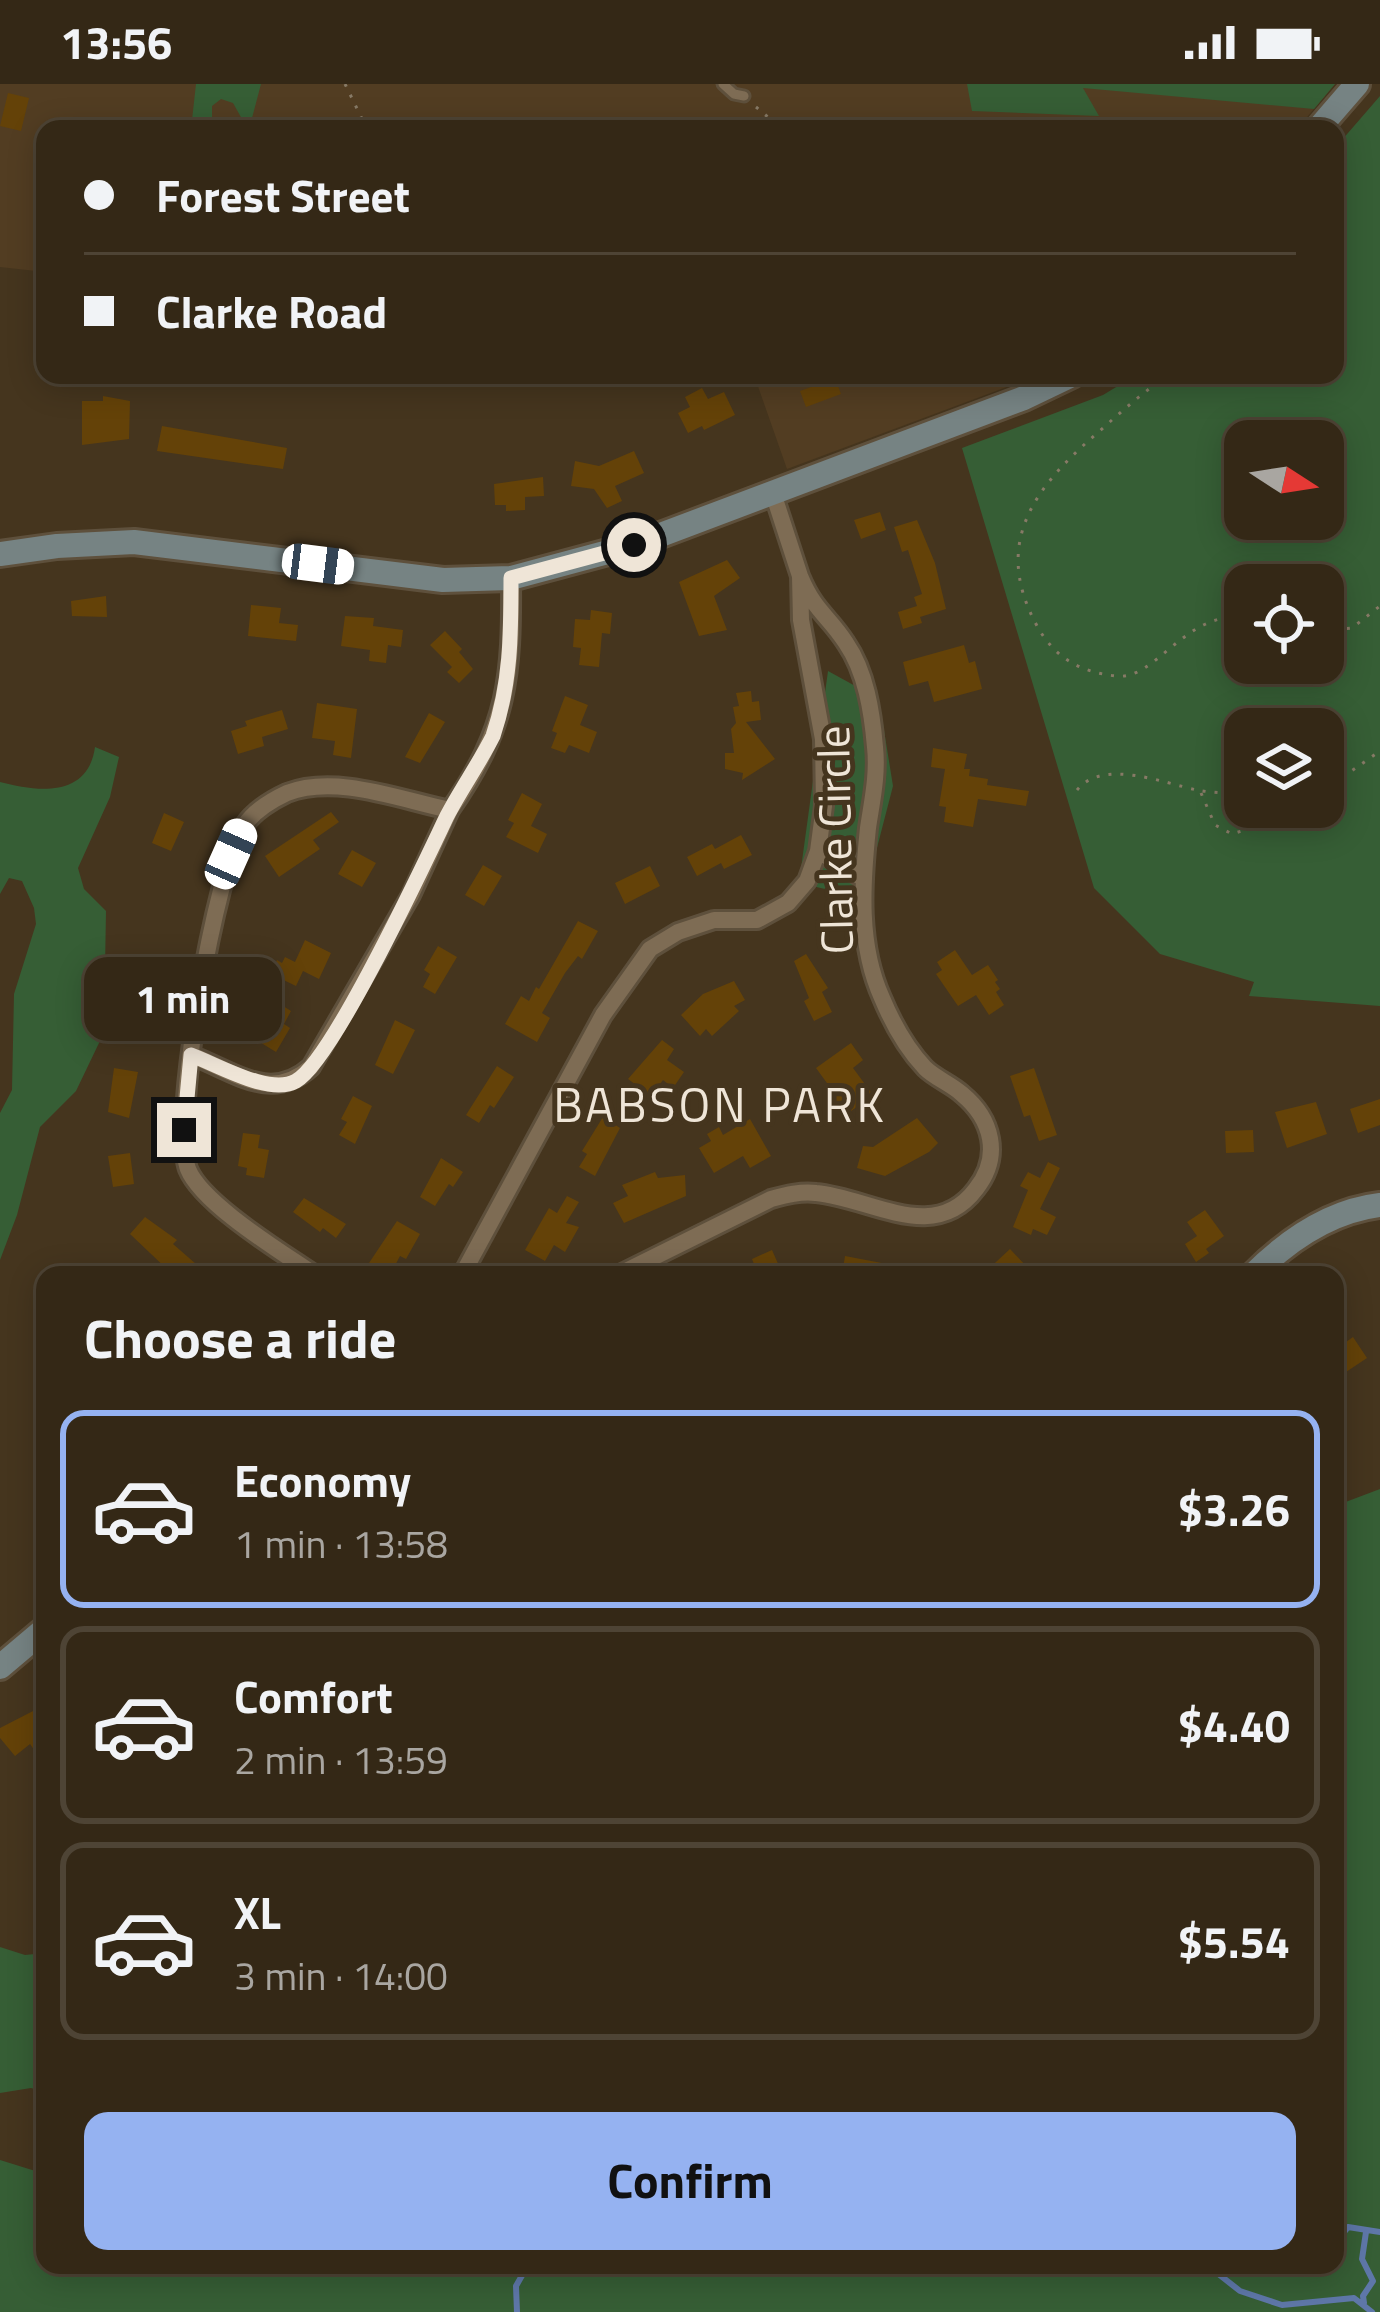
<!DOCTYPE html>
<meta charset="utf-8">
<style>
:root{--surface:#342816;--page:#3f3423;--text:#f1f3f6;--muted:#a9a6a1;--line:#4e4435;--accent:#95b2f1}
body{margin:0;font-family:"Titillium Web",sans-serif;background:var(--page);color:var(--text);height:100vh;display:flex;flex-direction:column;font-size:45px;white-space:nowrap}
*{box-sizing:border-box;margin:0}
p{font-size:39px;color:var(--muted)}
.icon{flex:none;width:66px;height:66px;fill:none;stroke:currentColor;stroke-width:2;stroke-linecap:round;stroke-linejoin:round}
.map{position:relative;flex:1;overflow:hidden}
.panel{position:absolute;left:36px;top:1182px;width:1308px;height:1008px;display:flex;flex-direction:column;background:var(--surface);border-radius:24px;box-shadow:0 6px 30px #0003,0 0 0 3px var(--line)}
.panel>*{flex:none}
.hud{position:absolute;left:36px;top:36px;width:1308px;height:264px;border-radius:24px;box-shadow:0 6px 30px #0003,0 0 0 3px var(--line);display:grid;align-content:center;height:264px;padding:0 48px;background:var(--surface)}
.needle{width:78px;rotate:102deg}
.fabs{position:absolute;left:1224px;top:336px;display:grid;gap:24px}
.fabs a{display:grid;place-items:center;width:120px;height:120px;border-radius:24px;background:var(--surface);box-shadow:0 6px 30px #0003,0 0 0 3px var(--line);font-size:60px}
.end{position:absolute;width:54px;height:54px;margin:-27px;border:15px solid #efe5d7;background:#111;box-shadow:0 0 0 6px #111}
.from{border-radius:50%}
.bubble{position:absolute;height:84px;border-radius:24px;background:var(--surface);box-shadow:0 6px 30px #0003,0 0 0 3px var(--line);font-size:39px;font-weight:700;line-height:84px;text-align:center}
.car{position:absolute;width:36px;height:72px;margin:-36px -18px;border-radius:15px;box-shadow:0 0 9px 3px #0007;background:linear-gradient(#fff 24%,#345 0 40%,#fff 0 76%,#345 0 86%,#fff 0)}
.hud b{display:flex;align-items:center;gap:42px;height:114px;font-size:45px}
.hud b+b{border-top:3px solid var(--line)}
.hud i{width:30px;height:30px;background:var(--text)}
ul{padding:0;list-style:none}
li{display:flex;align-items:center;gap:36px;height:198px;margin:0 24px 18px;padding:0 24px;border:6px solid var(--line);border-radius:24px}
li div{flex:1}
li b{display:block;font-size:45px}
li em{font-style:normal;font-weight:700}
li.active{border-color:var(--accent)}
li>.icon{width:108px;height:108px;stroke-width:1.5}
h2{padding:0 48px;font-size:54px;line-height:144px}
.cta{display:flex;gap:24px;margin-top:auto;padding:24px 48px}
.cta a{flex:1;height:138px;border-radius:24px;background:var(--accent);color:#111;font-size:48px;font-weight:700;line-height:138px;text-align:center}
.status{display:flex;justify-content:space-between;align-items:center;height:84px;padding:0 60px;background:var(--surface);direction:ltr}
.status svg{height:33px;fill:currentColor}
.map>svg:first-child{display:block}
</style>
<div class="status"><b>13:56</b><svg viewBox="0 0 49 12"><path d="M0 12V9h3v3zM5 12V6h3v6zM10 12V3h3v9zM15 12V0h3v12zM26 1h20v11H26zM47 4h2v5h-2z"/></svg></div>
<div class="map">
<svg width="1380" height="2228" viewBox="0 0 1380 2228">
<rect width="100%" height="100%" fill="#45351e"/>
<path fill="#523d22" d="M 0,0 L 1335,0 L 1297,45 L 45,45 L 45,188 L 0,183 Z
M 754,291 L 1039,291 L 787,385 Z"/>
<path fill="#365e35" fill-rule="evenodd" d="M 196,0 L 261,0 L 252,34 L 242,35 L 233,19 L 221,15 L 212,22 L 212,45 L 191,45 Z
M 967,0 L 1335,0 L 1314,25 L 1083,4 L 1099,32 L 972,27 Z
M 1380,12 L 1380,922 L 1249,912 L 1254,898 L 1160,870 L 1094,804 L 962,364 L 1103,311 L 1136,291 L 1335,291 L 1335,64 ZM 1245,357 L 1323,357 L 1323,435 L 1245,435 ZM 1245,501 L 1323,501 L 1323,579 L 1245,579 ZM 1245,645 L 1323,645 L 1323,723 L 1245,723 Z
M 828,587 L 879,615 L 893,702 L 864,814 L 799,799 Z
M 95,663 L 119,673 L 110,713 L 78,784 L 84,805 L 106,827 L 105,885 L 114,911 L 110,936 L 76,1007 L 40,1043 L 17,1131 L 0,1176 L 0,1029 L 12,1006 L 14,910 L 36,840 L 34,824 L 22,797 L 9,794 L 0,810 L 0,698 C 38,708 88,714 95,663 Z
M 1380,1405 L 1380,2228 L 0,2228 L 0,2076 L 45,2090 L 45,2181 L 525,2181 L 528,2185 L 540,2181 L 1335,2181 L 1335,1422 Z
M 0,1863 L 25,1871 L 45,1869 L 45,2008 L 31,2004 L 0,2009 Z"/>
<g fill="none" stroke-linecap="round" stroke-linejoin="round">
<path stroke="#5e77a8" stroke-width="6" d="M 1335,2159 L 1348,2143 L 1380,2148
M 1099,2181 L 1111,2181
M 1207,2181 L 1240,2207 L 1282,2221 L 1354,2214 L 1372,2228
M 1364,2219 L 1363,2212 L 1373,2197 L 1362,2175 L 1366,2148
M 517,2228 L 516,2202 L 528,2181"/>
</g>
<path fill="#644208" d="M 8,9 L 29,14 L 21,47 L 0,42 Z
M 810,291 L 834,291 L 841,310 L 806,323 L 800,307 L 814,302 Z
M 702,304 L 708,315 L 724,308 L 735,331 L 704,346 L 702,342 L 688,349 L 678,329 L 690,323 L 685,313 Z
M 103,312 L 130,317 L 129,355 L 82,361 L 82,317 L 103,317 Z
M 162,342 L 287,364 L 283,385 L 157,367 Z
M 634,367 L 644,389 L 615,402 L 622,417 L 607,424 L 594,405 L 571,402 L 575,377 L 599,382 Z
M 543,393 L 544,412 L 525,413 L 525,426 L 506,427 L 506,421 L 495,421 L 494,400 Z
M 880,428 L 886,446 L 861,455 L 854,436 Z
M 917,436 L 935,479 L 946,525 L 920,533 L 922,539 L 903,545 L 898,528 L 917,522 L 914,513 L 922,510 L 908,466 L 902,468 L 894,443 Z
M 727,476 L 740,494 L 714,512 L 727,546 L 699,552 L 679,498 Z
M 106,512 L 107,533 L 72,532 L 71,517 Z
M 251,521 L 281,524 L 279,539 L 298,541 L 296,557 L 248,552 Z
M 591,526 L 612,529 L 610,550 L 602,549 L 599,583 L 579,581 L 581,564 L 573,563 L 575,535 L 590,536 Z
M 345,532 L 374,534 L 373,542 L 403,546 L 401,563 L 388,561 L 386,579 L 369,577 L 370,566 L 341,562 Z
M 445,547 L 462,565 L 459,568 L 473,585 L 459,599 L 447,588 L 452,583 L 430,561 Z
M 964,561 L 969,579 L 975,577 L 982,605 L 934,618 L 928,597 L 909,602 L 903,578 Z
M 751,607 L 752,618 L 759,617 L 761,636 L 746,638 L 775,675 L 742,696 L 743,689 L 725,685 L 725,669 L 734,669 L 731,645 L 736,639 L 733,623 L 739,622 L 736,609 Z
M 565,612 L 588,621 L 580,641 L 597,648 L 589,669 L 569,661 L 565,669 L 551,664 L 557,649 L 552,647 Z
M 317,619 L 357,625 L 351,674 L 333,671 L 335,657 L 312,654 Z
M 282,626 L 288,645 L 262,653 L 264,662 L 238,670 L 231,647 L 247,642 L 245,637 Z
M 429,629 L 445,638 L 420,679 L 405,673 Z
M 933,664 L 967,670 L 964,685 L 970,685 L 969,692 L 988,695 L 987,701 L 1029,707 L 1026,722 L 978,715 L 973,743 L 944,738 L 946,723 L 939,722 L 945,685 L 931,683 Z
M 522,709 L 542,720 L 531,742 L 547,750 L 538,769 L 506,753 L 514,739 L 508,736 Z
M 331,728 L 339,738 L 313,756 L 320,765 L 279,793 L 265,772 Z
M 164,729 L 184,738 L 171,767 L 152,759 Z
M 741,751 L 752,771 L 724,785 L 721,779 L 697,792 L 687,773 L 712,760 L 715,765 Z
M 352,766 L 376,779 L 362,803 L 338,790 Z
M 483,781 L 502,792 L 484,822 L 465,811 Z
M 650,782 L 660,802 L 625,820 L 615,799 Z
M 578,837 L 598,847 L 582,875 L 578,872 L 565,889 L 542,929 L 550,934 L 537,958 L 505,940 L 521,912 L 529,917 L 536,903 L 539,905 Z
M 305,856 L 331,869 L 319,895 L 303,887 L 296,902 L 271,890 L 277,876 L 282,879 L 285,873 L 295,878 Z
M 438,862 L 457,873 L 435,910 L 423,903 L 430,890 L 424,886 Z
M 955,866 L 972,891 L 988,881 L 998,896 L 995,898 L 1000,905 L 996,908 L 1004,921 L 989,931 L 976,911 L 958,922 L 936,890 L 942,886 L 937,878 Z
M 806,870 L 828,904 L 822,908 L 832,928 L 814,937 L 804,917 L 809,914 L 794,877 Z
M 734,897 L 745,916 L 734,922 L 739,927 L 712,952 L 706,945 L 700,952 L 681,931 L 703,910 Z
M 280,920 L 291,927 L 284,940 L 290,944 L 276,968 L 258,957 Z
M 395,936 L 415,946 L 393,990 L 375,981 Z
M 662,956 L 674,965 L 667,976 L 684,988 L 673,1004 L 663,996 L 651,1012 L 628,995 Z
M 851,959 L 863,976 L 853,984 L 873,1011 L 847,1030 L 840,1019 L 833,1024 L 824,1012 L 832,1006 L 816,984 Z
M 497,982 L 514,993 L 494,1024 L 490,1021 L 479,1039 L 466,1031 Z
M 114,984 L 138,988 L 129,1034 L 108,1028 Z
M 1034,984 L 1057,1051 L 1039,1057 L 1030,1031 L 1024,1033 L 1010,992 Z
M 353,1012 L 372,1022 L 355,1060 L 339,1051 L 347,1038 L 341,1035 Z
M 1380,1015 L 1380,1041 L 1358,1049 L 1350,1025 Z
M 1316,1018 L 1327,1050 L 1287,1064 L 1275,1028 Z
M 603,1033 L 620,1044 L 595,1092 L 579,1083 L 587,1070 L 582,1067 Z
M 917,1034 L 938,1059 L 929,1068 L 885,1092 L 857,1084 L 863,1062 L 873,1063 Z
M 750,1035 L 771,1072 L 750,1084 L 743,1072 L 714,1089 L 699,1064 L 711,1057 L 707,1050 L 719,1043 L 723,1051 Z
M 1253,1046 L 1254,1068 L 1226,1069 L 1225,1047 Z
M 243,1049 L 260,1051 L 258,1064 L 269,1066 L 264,1094 L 246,1091 L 247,1084 L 238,1082 Z
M 130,1069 L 134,1100 L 113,1103 L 108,1072 Z
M 441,1074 L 463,1088 L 453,1103 L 449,1100 L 435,1122 L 420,1113 Z
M 1048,1078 L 1060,1084 L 1040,1125 L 1056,1133 L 1047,1151 L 1033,1145 L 1031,1151 L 1013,1143 L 1028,1106 L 1020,1102 L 1028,1088 L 1040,1094 Z
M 655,1088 L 658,1094 L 685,1091 L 686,1112 L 624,1139 L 613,1119 L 628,1112 L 622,1101 Z
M 567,1112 L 579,1118 L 566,1139 L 579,1143 L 565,1168 L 554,1161 L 545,1177 L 525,1166 L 549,1124 L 557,1129 Z
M 304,1114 L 346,1140 L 336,1154 L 323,1144 L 320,1148 L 293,1128 Z
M 1205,1126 L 1224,1152 L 1206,1165 L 1209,1169 L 1196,1178 L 1185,1160 L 1197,1152 L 1187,1138 Z
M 145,1133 L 177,1156 L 173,1160 L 196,1180 L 186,1191 L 172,1185 L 170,1188 L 130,1150 Z
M 397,1137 L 420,1150 L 406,1175 L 400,1172 L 390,1191 L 369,1179 Z
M 1010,1165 L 1027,1183 L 1018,1191 L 982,1191 Z
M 772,1166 L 783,1191 L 730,1191 L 754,1180 L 752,1175 Z
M 845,1172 L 908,1184 L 907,1191 L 842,1191 Z
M 1353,1253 L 1367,1274 L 1346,1288 L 1343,1285 L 1335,1290 L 1335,1266 Z
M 35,1626 L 45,1638 L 45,1660 L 35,1667 L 30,1660 L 15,1672 L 0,1654 L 0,1644 Z"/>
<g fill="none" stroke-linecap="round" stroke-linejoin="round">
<g stroke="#5e503c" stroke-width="15">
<path id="lane" d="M 723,0 L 734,10 L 744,12"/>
</g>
<g stroke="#5e503c" stroke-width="22">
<path id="street" d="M 450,726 C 508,643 512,593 511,494
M 818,767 L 864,795
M 191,971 C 235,988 271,1019 311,983 L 411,811 L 450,726 C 401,716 336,690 287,709 C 272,716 253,728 244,742 C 216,782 171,1041 188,1085 C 202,1120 283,1169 315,1191
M 462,1191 L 603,931 L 650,865 L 678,848 L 714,836 L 757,836 L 788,819 L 807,797 L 818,767 L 824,722 L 823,655 L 801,536 L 800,492 L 773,409
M 618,1191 L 771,1115 C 786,1111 801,1107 816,1109 C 871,1114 934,1161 976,1105 C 1002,1072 992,1035 962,1010 C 951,1000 935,994 925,984 C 907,965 892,938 882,914 C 858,861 862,801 868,744 C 872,717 878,691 875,663 C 872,628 866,588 846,559 C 828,531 815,528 800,492"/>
</g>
<g stroke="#5e503c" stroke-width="30">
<path id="secondary" d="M 1318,45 L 1357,0
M 0,470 L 57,462 L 134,458 L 443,496 L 511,494 L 634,461 L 1024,314 L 1072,291
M 1253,1191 C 1288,1156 1330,1127 1380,1121
M 0,1583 L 45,1545"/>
</g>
<path stroke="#877a66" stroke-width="3" stroke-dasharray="3 9" stroke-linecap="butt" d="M 345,0 L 367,45
M 756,23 L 782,45
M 1168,291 C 1145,307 1124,325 1103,344 C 1040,398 990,454 1036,540 C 1053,572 1078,588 1116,592 C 1156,597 1184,527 1245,533
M 1323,547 L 1352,544 L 1380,522
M 1077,706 C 1103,674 1163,699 1197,706 C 1212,709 1229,709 1245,710
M 1323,707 L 1380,667
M 1201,709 L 1215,741 L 1232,750 L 1261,741 L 1283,723"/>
<use href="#lane" stroke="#7e6c54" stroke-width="9"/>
<use href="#street" stroke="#7e6c54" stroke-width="16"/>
<use href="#secondary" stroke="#768383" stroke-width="24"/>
</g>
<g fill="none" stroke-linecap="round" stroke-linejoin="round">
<path stroke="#efe5d7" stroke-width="15" d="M 184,1046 L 191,971 C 218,981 270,1012 296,997 C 333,976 424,780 447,732 C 461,705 479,680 493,652 C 511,599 511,550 511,494 L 634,461"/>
</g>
<g text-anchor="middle" stroke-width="10" stroke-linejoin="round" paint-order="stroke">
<g font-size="45" fill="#efe5d7" stroke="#45351e">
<text transform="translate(835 756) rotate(-91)" y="16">Clarke Circle</text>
</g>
<g font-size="48" letter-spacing="3" fill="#efe5d7" stroke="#45351e">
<text x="720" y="1038">BABSON PARK</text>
</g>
</g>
</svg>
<div class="fabs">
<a><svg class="needle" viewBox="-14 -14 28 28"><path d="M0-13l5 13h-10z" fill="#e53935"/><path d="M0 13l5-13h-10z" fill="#a9a6a1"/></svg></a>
<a><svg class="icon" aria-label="locate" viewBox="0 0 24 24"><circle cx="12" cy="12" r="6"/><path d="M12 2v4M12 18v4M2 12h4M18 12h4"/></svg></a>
<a><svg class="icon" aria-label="layers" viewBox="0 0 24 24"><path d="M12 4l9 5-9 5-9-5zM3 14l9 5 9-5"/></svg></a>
</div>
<i class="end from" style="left:634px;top:461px"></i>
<i class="end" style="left:184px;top:1046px"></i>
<div class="bubble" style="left:84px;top:873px;width:198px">1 min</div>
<i class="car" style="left:318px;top:480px;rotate:97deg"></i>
<i class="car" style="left:231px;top:770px;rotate:24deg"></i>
<div class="hud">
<b><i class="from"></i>Forest Street</b>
<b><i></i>Clarke Road</b>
</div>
<section class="panel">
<h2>Choose a ride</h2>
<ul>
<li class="active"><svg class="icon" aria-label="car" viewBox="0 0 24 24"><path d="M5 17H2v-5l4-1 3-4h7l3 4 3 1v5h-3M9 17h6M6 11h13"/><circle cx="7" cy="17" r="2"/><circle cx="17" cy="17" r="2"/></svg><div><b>Economy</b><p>1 min · 13:58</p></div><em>$3.26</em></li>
<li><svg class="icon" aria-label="car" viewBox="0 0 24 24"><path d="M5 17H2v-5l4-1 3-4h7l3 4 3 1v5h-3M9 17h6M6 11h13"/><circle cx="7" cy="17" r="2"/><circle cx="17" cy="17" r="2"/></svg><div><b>Comfort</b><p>2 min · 13:59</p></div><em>$4.40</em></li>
<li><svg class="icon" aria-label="car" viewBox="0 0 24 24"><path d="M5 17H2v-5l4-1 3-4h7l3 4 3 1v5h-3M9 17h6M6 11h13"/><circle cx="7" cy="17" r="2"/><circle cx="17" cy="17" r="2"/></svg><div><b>XL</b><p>3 min · 14:00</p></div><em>$5.54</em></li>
</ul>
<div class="cta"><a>Confirm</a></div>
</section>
</div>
